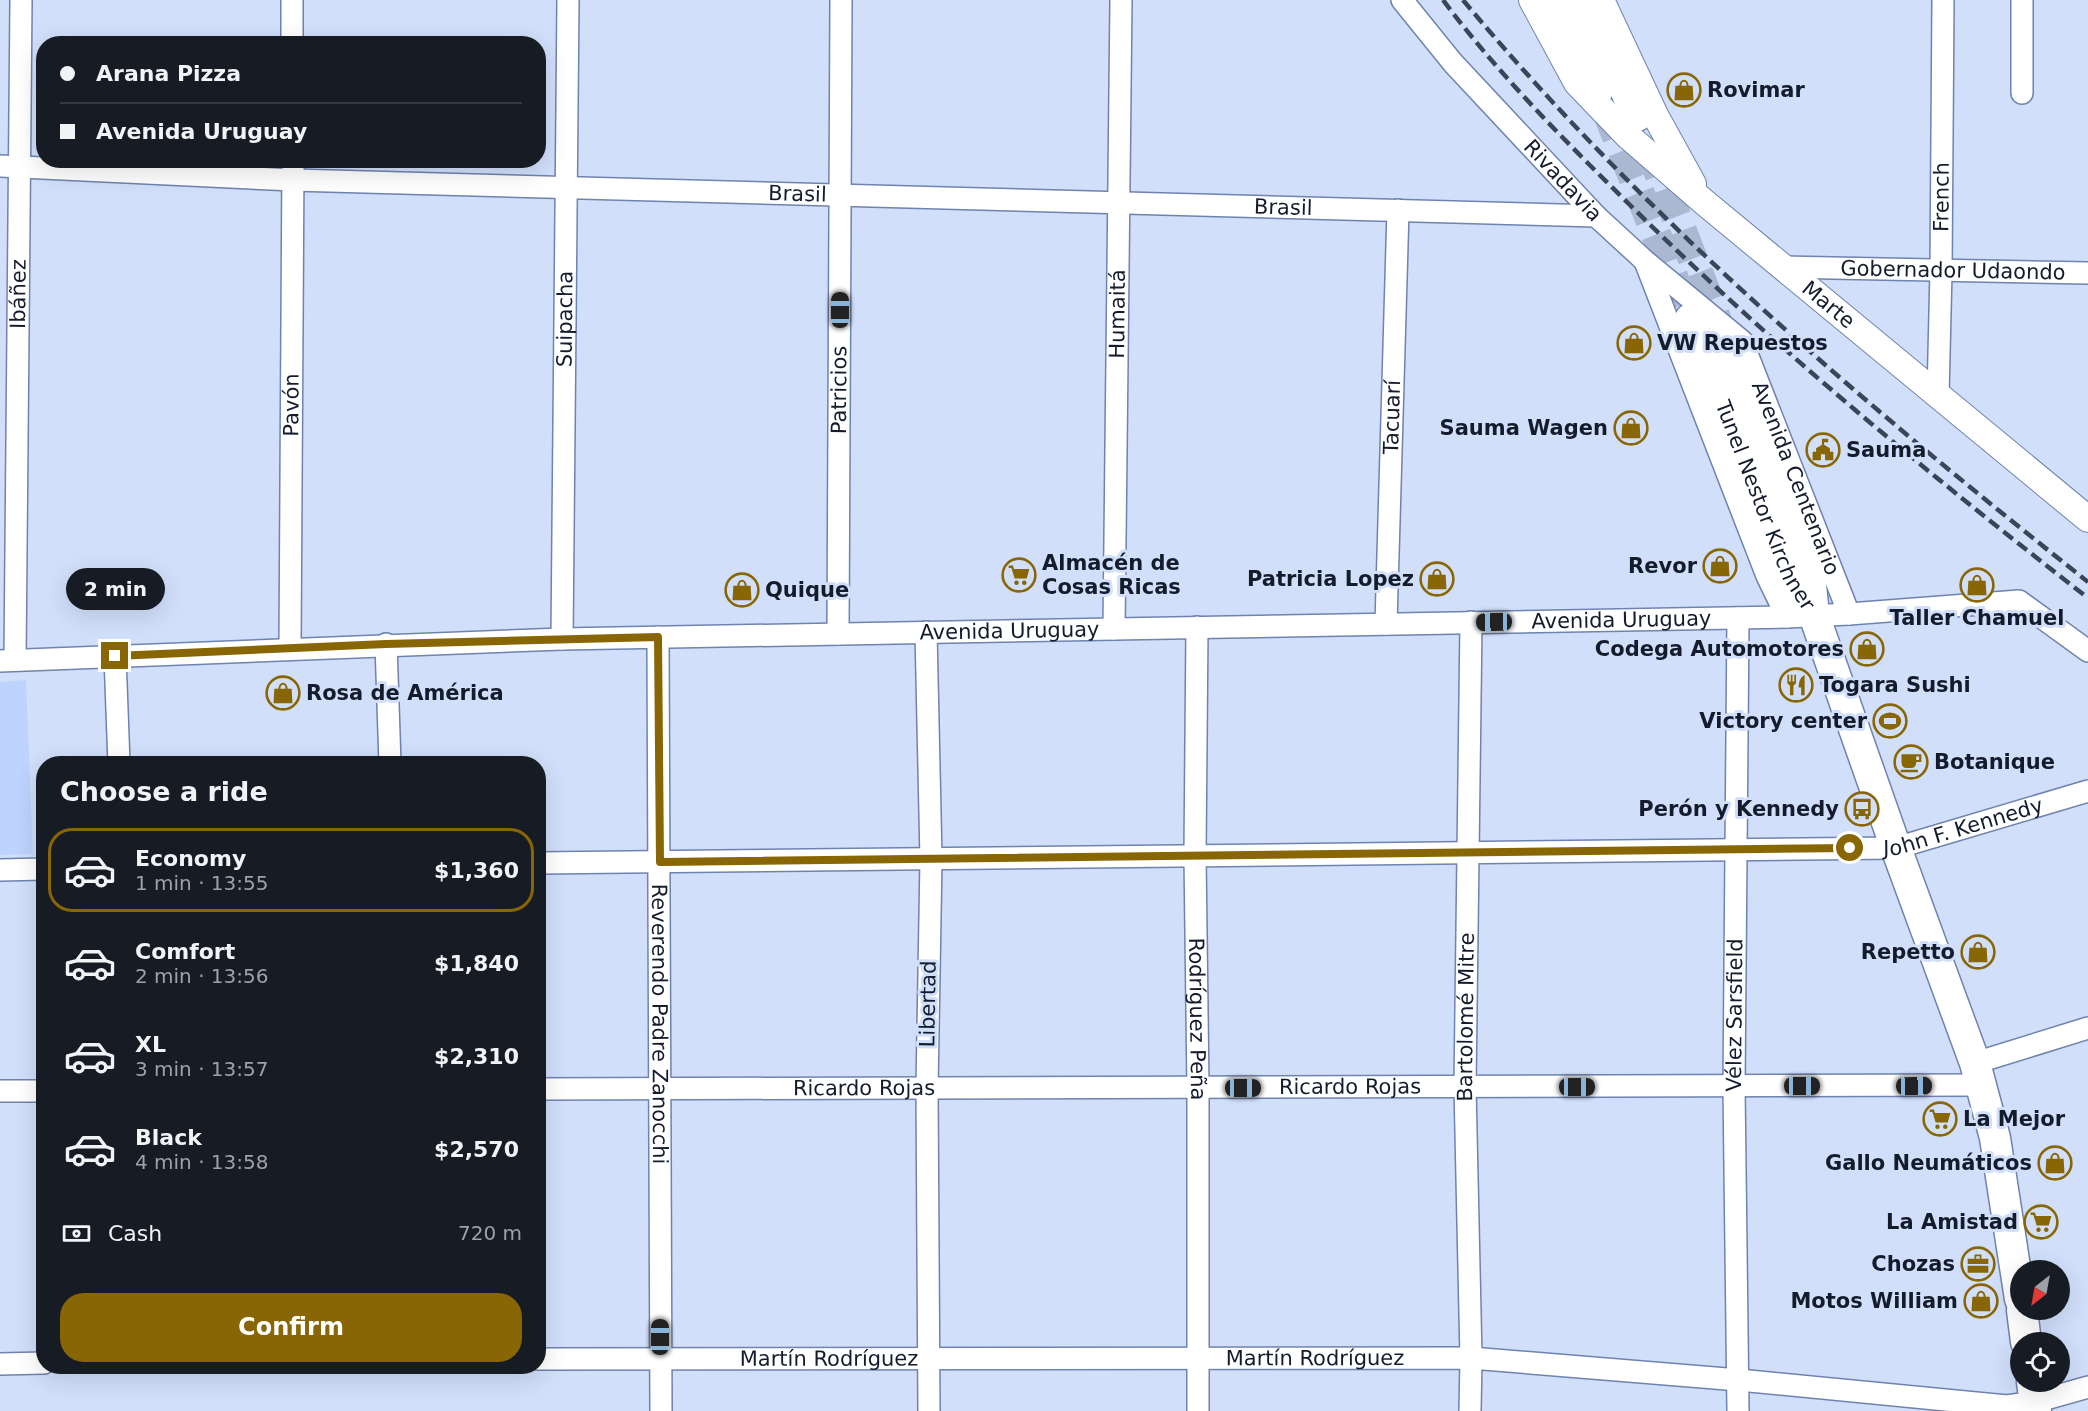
<!DOCTYPE html>
<meta charset="utf-8">
<style>
:root{--surface:#171b24;--page:#242831;--text:#f1f3f6;--muted:#9ea1a6;--line:#363941;--accent:#896604}
body{margin:0;font-family:"DejaVu Sans",sans-serif;background:var(--page);color:var(--text);height:100vh;display:flex;flex-direction:column;font-size:22px;white-space:nowrap}
*{box-sizing:border-box;margin:0}
p{font-size:20px;color:var(--muted)}
.icon{flex:none;width:33px;height:33px;fill:none;stroke:currentColor;stroke-width:2;stroke-linecap:round;stroke-linejoin:round}
.map{position:relative;flex:1;overflow:hidden}
.panel{position:absolute;left:36px;top:756px;width:510px;height:618px;display:flex;flex-direction:column;background:var(--surface);border-radius:24px;box-shadow:0 6px 24px #0002}
.panel>*{flex:none}
.hud{position:absolute;left:36px;top:36px;width:510px;height:132px;border-radius:24px;box-shadow:0 6px 24px #0002;display:grid;align-content:center;height:132px;padding:0 24px;background:var(--surface)}
.needle{width:39px;rotate:211deg}
.fabs{position:absolute;left:2010px;top:1260px;display:grid;gap:12px}
.fabs a{display:grid;place-items:center;width:60px;height:60px;border-radius:50%;background:var(--surface);box-shadow:0 6px 24px #0002;font-size:30px}
.end{position:absolute;width:27px;height:27px;margin:-14px;border:8px solid #896604;background:#fff;box-shadow:0 0 0 3px #fff}
.from{border-radius:50%}
.bubble{position:absolute;height:42px;border-radius:21px;background:var(--surface);box-shadow:0 6px 24px #0002;font-size:20px;font-weight:700;line-height:42px;text-align:center}
.car{position:absolute;width:18px;height:36px;margin:-18px -9px;border-radius:8px;box-shadow:0 0 4px 2px #0007;background:linear-gradient(#222 24%,#8ab4d8 0 40%,#222 0 76%,#8ab4d8 0 86%,#222 0)}
.hud b{display:flex;align-items:center;gap:21px;height:57px;font-size:22px}
.hud b+b{border-top:2px solid var(--line)}
.hud i{width:15px;height:15px;background:var(--text)}
ul{padding:0;list-style:none}
li{display:flex;align-items:center;gap:18px;height:84px;margin:0 12px 9px;padding:0 12px;border:3px solid transparent;border-radius:24px}
li div{flex:1}
li b{display:block;font-size:22px}
li em{font-style:normal;font-weight:700}
li.active{border-color:var(--accent)}
li>.icon{width:54px;height:54px;stroke-width:1.5}
h2{padding:0 24px;font-size:27px;line-height:72px}
.pay{display:flex;align-items:center;gap:15px;height:66px;padding:0 24px;font-size:22px}
.pay p{margin-inline-start:auto}
.button{display:flex;gap:12px;margin-top:auto;padding:12px 24px}
.button a{flex:1;height:69px;border-radius:24px;background:var(--accent);color:#fff;font-size:24px;font-weight:700;line-height:69px;text-align:center}
.map>svg:first-child{display:block}
</style>
<div class="map">
<svg width="2088" height="1411" viewBox="0 0 2088 1411">
<rect width="100%" height="100%" fill="#d1dffb"/>
<path fill="#bed3fd" d="M 26,680 L 33,854 L 0,855 L 0,682 Z"/>
<g fill="none" stroke-linecap="round" stroke-linejoin="round">
<path stroke="#abb8d2" stroke-width="30" stroke-dasharray="30 15" stroke-linecap="butt" d="M 1606,109 L 1684,304
M 1649,147 L 1723,336"/>
<g stroke="#6e83ad" stroke-width="24">
<g id="minor">
<path d="M 292,0 L 292,44"/>
<path id="s1" d="M 1402,0 L 1453,63 L 1596,216 L 1645,261 L 1742,341 L 1849,614"/>
<path d="M 2022,93 L 2022,0"/>
<path id="s2" d="M 0,166 L 293,180 L 1596,216"/>
<path d="M 1646,264 L 1767,576 L 1787,617"/>
<path id="s3" d="M 1782,267 L 2088,273"/>
<path id="s4" d="M 1938,395 L 1941,271 L 1943,0"/>
<path id="s5" d="M 1386,624 L 1398,210"/>
<path id="s6" d="M 1197,627 L 1195,855 L 1198,1088 L 1198,1411"/>
<path id="s7" d="M 1114,629 L 1121,0"/>
<path d="M 926,632 L 931,859 L 927,1088 L 929,1411"/>
<path id="s8" d="M 838,634 L 841,0"/>
<path id="s9" d="M 658,637 L 661,1411"/>
<path id="s10" d="M 562,639 L 568,0"/>
<path d="M 386,644 L 390,764"/>
<path id="s11" d="M 290,648 L 293,160"/>
<path d="M 115,656 L 119,764"/>
<path id="s12" d="M 15,660 L 21,0"/>
<path id="s13" d="M 0,661 L 562,639 L 1787,617 L 1849,614 L 2019,601 L 2088,651"/>
<path id="s14" d="M 538,863 L 1896,848 L 2088,791"/>
<path d="M 0,870 L 44,869"/>
<path d="M 1975,1063 L 2088,1028"/>
<path id="s15" d="M 538,1089 L 1981,1085"/>
<path d="M 0,1091 L 44,1091"/>
<path id="s16" d="M 538,1359 L 1471,1358 L 1739,1380 L 2007,1406 L 2035,1402 L 2088,1387"/>
<path d="M 0,1364 L 44,1363"/>
<path id="s17" d="M 1470,1411 L 1471,1358 L 1465,1087 L 1471,622"/>
<path id="s18" d="M 1738,1411 L 1734,1087 L 1738,618"/>
</g>
</g>
<g stroke="#6e83ad" stroke-width="28">
<g id="tertiary">
<path id="s19" d="M 1532,0 L 1577,83 L 1628,136 L 1704,202 L 2088,519"/>
<path d="M 1601,0 L 1655,115 L 1693,184"/>
</g>
</g>
<g stroke="#6e83ad" stroke-width="33">
<g id="secondary">
<path d="M 1555,0 L 1598,90"/>
<path d="M 1584,0 L 1637,116"/>
<path id="s20" d="M 1690,319 L 1789,576 L 1811,610"/>
<path d="M 1723,336 L 1809,565 L 1814,615 L 1896,848 L 1975,1063 L 1995,1138 L 2020,1299"/>
<path d="M 2022,1310 L 2026,1342"/>
<path d="M 2032,1382 L 2036,1411"/>
</g>
</g>
<use href="#minor" stroke="#fff" stroke-width="21"/>
<use href="#tertiary" stroke="#fff" stroke-width="26"/>
<use href="#secondary" stroke="#fff" stroke-width="30"/>
<path stroke="#3b4557" stroke-width="4.5" stroke-dasharray="12 6" stroke-linecap="butt" d="M 1443,0 C 1499,75 1566,142 1633,208 C 1776,349 1930,475 2088,598
M 1463,0 C 1646,220 1865,405 2088,582"/>
</g>
<g fill="none" stroke-linecap="round" stroke-linejoin="round">
<path stroke="#896604" stroke-width="8" d="M 115,656 L 386,644 L 658,637 L 660,862 L 1850,848"/>
</g>
<defs>
<g id="shop-ring" transform="scale(1.725)"><circle r="9.5" fill="#d1dffb" stroke="#896604" stroke-width="1.5"/><path d="M-5-2.5h2.3a2.7 3.5 0 0 1 5.4 0H5L5.5 6h-11ZM-1.5-2.5h3a1.5 2.3 0 0 0-3 0Z" fill="#896604"/></g>
<g id="civic-ring" transform="scale(1.725)"><circle r="9.5" fill="#d1dffb" stroke="#896604" stroke-width="1.5"/><path d="M-.6-6.5H3V-4.5H.6V-3L4-1V1h2V6H-6V1h2V-1L-.6-3ZM-1.2 2.5V6h2.4V2.5Z" fill="#896604"/></g>
<g id="supermarket-ring" transform="scale(1.725)"><circle r="9.5" fill="#d1dffb" stroke="#896604" stroke-width="1.5"/><path d="M-6-5.5h2.5l.6 2H6L4.5 2H-2.5L-4.4-4H-6ZM-1.5 3.2a1.3 1.3 0 1 0 .1 0ZM3 3.2a1.3 1.3 0 1 0 .1 0Z" fill="#896604"/></g>
<g id="restaurant-ring" transform="scale(1.725)"><circle r="9.5" fill="#d1dffb" stroke="#896604" stroke-width="1.5"/><path d="M-5-6h1v4h1v-4h1v4h1v-4h1v5L-1.5 .5V6h-2V.5L-5-1ZM5-6V6H3V1.5H1.5Q1.5-4 5-6Z" fill="#896604"/></g>
<g id="stadium-ring" transform="scale(1.725)"><circle r="9.5" fill="#d1dffb" stroke="#896604" stroke-width="1.5"/><path d="M0-5a6.5 5 0 1 0 0 10a6.5 5 0 1 0 0-10ZM-3.5-1.8h7v3.6h-7Z" fill="#896604"/></g>
<g id="cafe-ring" transform="scale(1.725)"><circle r="9.5" fill="#d1dffb" stroke="#896604" stroke-width="1.5"/><path d="M-5.5-4.5H6V0H3Q3 3.5 0 3.5H-2.5Q-5.5 3.5-5.5 0ZM3-3.2v2h1.7v-2ZM-6 4.5H4V6H-6Z" fill="#896604"/></g>
<g id="bus-ring" transform="scale(1.725)"><circle r="9.5" fill="#d1dffb" stroke="#896604" stroke-width="1.5"/><path d="M-5-6H5V4H4V6H2V4H-2V6H-4V4H-5ZM-3.5-4V0h7V-4ZM-3.5 1.2v1.5H-2V1.2ZM2 1.2v1.5H3.5V1.2Z" fill="#896604"/></g>
<g id="office-ring" transform="scale(1.725)"><circle r="9.5" fill="#d1dffb" stroke="#896604" stroke-width="1.5"/><path d="M-6-3h4V-5.5h4V-3h4V5H-6ZM-1-4.5V-3h2v-1.5ZM-6 0V1H6V0Z" fill="#896604"/></g>
</defs>
<g fill-rule="evenodd">
<use href="#shop-ring" x="1684" y="90"/>
<use href="#shop-ring" x="1634" y="343"/>
<use href="#shop-ring" x="1631" y="428"/>
<use href="#civic-ring" x="1823" y="450"/>
<use href="#shop-ring" x="1720" y="566"/>
<use href="#supermarket-ring" x="1019" y="575"/>
<use href="#shop-ring" x="1437" y="579"/>
<use href="#shop-ring" x="1977" y="585"/>
<use href="#shop-ring" x="742" y="590"/>
<use href="#shop-ring" x="1867" y="649"/>
<use href="#restaurant-ring" x="1796" y="685"/>
<use href="#shop-ring" x="283" y="693"/>
<use href="#stadium-ring" x="1890" y="721"/>
<use href="#cafe-ring" x="1911" y="762"/>
<use href="#bus-ring" x="1862" y="809"/>
<use href="#shop-ring" x="1978" y="952"/>
<use href="#supermarket-ring" x="1940" y="1119"/>
<use href="#shop-ring" x="2055" y="1163"/>
<use href="#supermarket-ring" x="2041" y="1222"/>
<use href="#office-ring" x="1978" y="1264"/>
<use href="#shop-ring" x="1981" y="1301"/>
</g>
<g text-anchor="middle" stroke-width="6" stroke-linejoin="round" paint-order="stroke">
<g font-size="21" font-weight="bold" fill="#141c2c" stroke="#d1dffb" text-anchor="end">
<text x="1707" y="97" text-anchor="start">Rovimar</text>
<text x="1657" y="350" text-anchor="start">VW Repuestos</text>
<text x="1608" y="435">Sauma Wagen</text>
<text x="1846" y="457" text-anchor="start">Sauma</text>
<text x="1042" y="570" text-anchor="start">Almacén de<tspan x="1042" dy="24">Cosas Ricas</tspan></text>
<text x="1697" y="573">Revor</text>
<text x="1414" y="586">Patricia Lopez</text>
<text x="765" y="597" text-anchor="start">Quique</text>
<text x="1977" y="625" text-anchor="middle">Taller Chamuel</text>
<text x="1844" y="656">Codega Automotores</text>
<text x="1819" y="692" text-anchor="start">Togara Sushi</text>
<text x="306" y="700" text-anchor="start">Rosa de América</text>
<text x="1867" y="728">Victory center</text>
<text x="1934" y="769" text-anchor="start">Botanique</text>
<text x="1839" y="816">Perón y Kennedy</text>
<text x="1955" y="959">Repetto</text>
<text x="1963" y="1126" text-anchor="start">La Mejor</text>
<text x="2032" y="1170">Gallo Neumáticos</text>
<text x="2018" y="1229">La Amistad</text>
<text x="1955" y="1271">Chozas</text>
<text x="1958" y="1308">Motos William</text>
</g>
<g font-size="21" fill="#141c2c" stroke="#d1dffb">
<text dy="7" stroke="none"><textPath href="#s1" startOffset="242">Rivadavia</textPath></text>
<text dy="7" stroke="none"><textPath href="#s2" startOffset="798">Brasil</textPath></text>
<text dy="7" stroke="none"><textPath href="#s4" startOffset="198">French</textPath></text>
<text dy="7" stroke="none"><textPath href="#s2" startOffset="1284">Brasil</textPath></text>
<text dy="7" stroke="none"><textPath href="#s3" startOffset="171">Gobernador Udaondo</textPath></text>
<text dy="7" stroke="none"><textPath href="#s12" startOffset="366">Ibáñez</textPath></text>
<text dy="7" stroke="none"><textPath href="#s19" startOffset="430">Marte</textPath></text>
<text dy="7" stroke="none"><textPath href="#s7" startOffset="315">Humaitá</textPath></text>
<text dy="7" stroke="none"><textPath href="#s10" startOffset="320">Suipacha</textPath></text>
<text dy="7" stroke="none"><textPath href="#s8" startOffset="244">Patricios</textPath></text>
<text dy="7" stroke="none"><textPath href="#s11" startOffset="243">Pavón</textPath></text>
<text dy="7" stroke="none"><textPath href="#s5" startOffset="207">Tacuarí</textPath></text>
<text dy="7" stroke="none"><textPath href="#s1" startOffset="630">Avenida Centenario</textPath></text>
<text dy="7" stroke="none"><textPath href="#s20" startOffset="201">Tunel Nestor Kirchner</textPath></text>
<text dy="7" stroke="none"><textPath href="#s13" startOffset="1622">Avenida Uruguay</textPath></text>
<text dy="7" stroke="none"><textPath href="#s13" startOffset="1010">Avenida Uruguay</textPath></text>
<text dy="7" stroke="none"><textPath href="#s14" startOffset="1428">John F. Kennedy</textPath></text>
<text transform="translate(928 1004) rotate(-89)" y="7">Libertad</text>
<text dy="7" stroke="none"><textPath href="#s18" startOffset="396">Vélez Sarsfield</textPath></text>
<text dy="7" stroke="none"><textPath href="#s17" startOffset="394">Bartolomé Mitre</textPath></text>
<text dy="7" stroke="none"><textPath href="#s6" startOffset="392">Rodríguez Peña</textPath></text>
<text dy="7" stroke="none"><textPath href="#s9" startOffset="387">Reverendo Padre Zanocchi</textPath></text>
<text dy="7" stroke="none"><textPath href="#s15" startOffset="812">Ricardo Rojas</textPath></text>
<text dy="7" stroke="none"><textPath href="#s15" startOffset="326">Ricardo Rojas</textPath></text>
<text dy="7" stroke="none"><textPath href="#s16" startOffset="777">Martín Rodríguez</textPath></text>
<text dy="7" stroke="none"><textPath href="#s16" startOffset="291">Martín Rodríguez</textPath></text>
</g>
</g>
</svg>
<div class="fabs">
<a><svg class="needle" viewBox="-14 -14 28 28"><path d="M0-13l5 13h-10z" fill="#e53935"/><path d="M0 13l5-13h-10z" fill="#9ea1a6"/></svg></a>
<a><svg class="icon" aria-label="locate" viewBox="0 0 24 24"><circle cx="12" cy="12" r="6"/><path d="M12 2v4M12 18v4M2 12h4M18 12h4"/></svg></a>
</div>
<i class="end from" style="left:1850px;top:848px"></i>
<i class="end" style="left:115px;top:656px"></i>
<div class="bubble" style="left:66px;top:568px;width:99px">2 min</div>
<i class="car" style="left:840px;top:310px;rotate:0deg"></i>
<i class="car" style="left:1494px;top:622px;rotate:269deg"></i>
<i class="car" style="left:1802px;top:1086px;rotate:90deg"></i>
<i class="car" style="left:1914px;top:1086px;rotate:89deg"></i>
<i class="car" style="left:1577px;top:1087px;rotate:90deg"></i>
<i class="car" style="left:1243px;top:1088px;rotate:90deg"></i>
<i class="car" style="left:660px;top:1337px;rotate:0deg"></i>
<div class="hud">
<b><i class="from"></i>Arana Pizza</b>
<b><i></i>Avenida Uruguay</b>
</div>
<section class="panel">
<h2>Choose a ride</h2>
<ul>
<li class="active"><svg class="icon" aria-label="car" viewBox="0 0 24 24"><path d="M5 17H2v-5l4-1 3-4h7l3 4 3 1v5h-3M9 17h6M6 11h13"/><circle cx="7" cy="17" r="2"/><circle cx="17" cy="17" r="2"/></svg><div><b>Economy</b><p>1 min · 13:55</p></div><em>$1,360</em></li>
<li><svg class="icon" aria-label="car" viewBox="0 0 24 24"><path d="M5 17H2v-5l4-1 3-4h7l3 4 3 1v5h-3M9 17h6M6 11h13"/><circle cx="7" cy="17" r="2"/><circle cx="17" cy="17" r="2"/></svg><div><b>Comfort</b><p>2 min · 13:56</p></div><em>$1,840</em></li>
<li><svg class="icon" aria-label="car" viewBox="0 0 24 24"><path d="M5 17H2v-5l4-1 3-4h7l3 4 3 1v5h-3M9 17h6M6 11h13"/><circle cx="7" cy="17" r="2"/><circle cx="17" cy="17" r="2"/></svg><div><b>XL</b><p>3 min · 13:57</p></div><em>$2,310</em></li>
<li><svg class="icon" aria-label="car" viewBox="0 0 24 24"><path d="M5 17H2v-5l4-1 3-4h7l3 4 3 1v5h-3M9 17h6M6 11h13"/><circle cx="7" cy="17" r="2"/><circle cx="17" cy="17" r="2"/></svg><div><b>Black</b><p>4 min · 13:58</p></div><em>$2,570</em></li>
</ul>
<div class="pay"><svg class="icon" aria-label="cash" viewBox="0 0 24 24"><path d="M3 7h18v10H3z"/><circle cx="12" cy="12" r="2"/></svg>Cash<p>720 m</p></div>
<div class="button"><a>Confirm</a></div>
</section>
</div>
